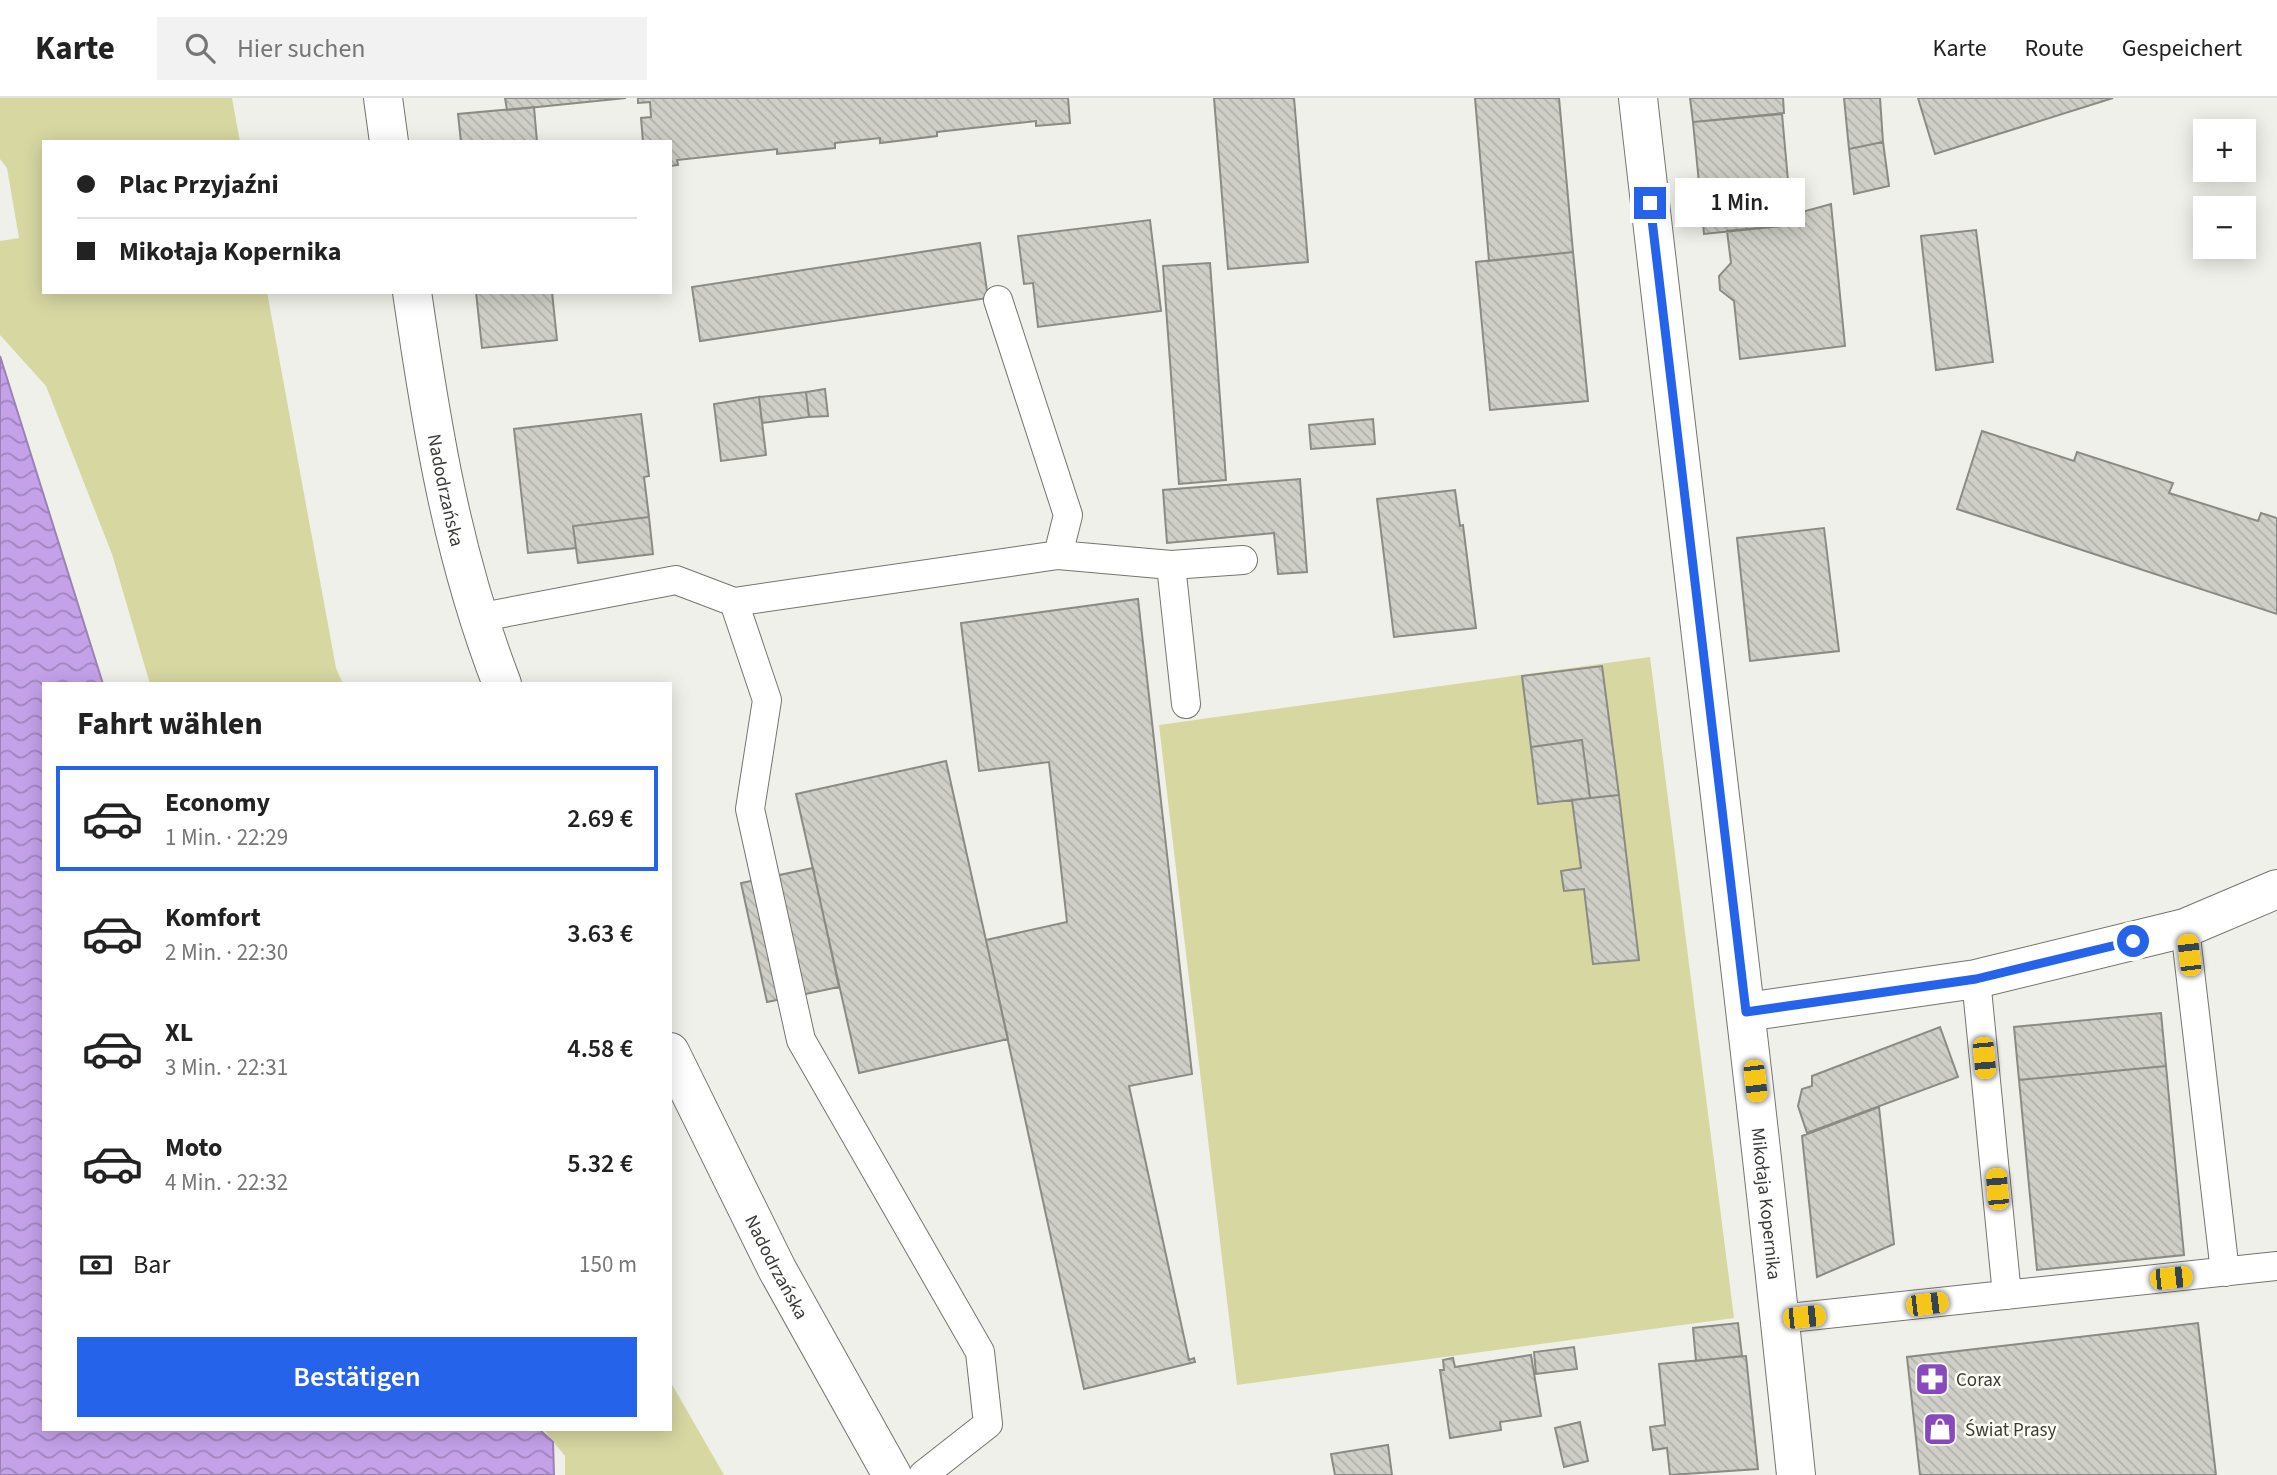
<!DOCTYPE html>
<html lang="de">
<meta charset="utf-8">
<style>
:root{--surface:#fff;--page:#f2f2f2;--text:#222;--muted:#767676;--line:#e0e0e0;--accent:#2563eb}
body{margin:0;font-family:"Source Sans 3",sans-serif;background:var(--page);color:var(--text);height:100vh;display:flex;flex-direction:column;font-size:26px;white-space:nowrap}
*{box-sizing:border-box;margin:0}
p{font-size:23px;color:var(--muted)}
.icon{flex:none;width:38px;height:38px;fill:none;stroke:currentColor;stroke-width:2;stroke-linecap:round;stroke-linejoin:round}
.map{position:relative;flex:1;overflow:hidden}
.drawer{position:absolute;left:42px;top:584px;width:630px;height:749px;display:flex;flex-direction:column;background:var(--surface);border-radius:0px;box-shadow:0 4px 18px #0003}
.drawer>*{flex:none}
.hud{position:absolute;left:42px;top:42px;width:630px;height:154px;border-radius:0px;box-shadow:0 4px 18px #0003;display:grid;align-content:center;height:154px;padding:0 35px;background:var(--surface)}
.fabs{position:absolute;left:2193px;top:21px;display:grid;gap:14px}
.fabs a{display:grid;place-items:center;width:63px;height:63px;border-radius:0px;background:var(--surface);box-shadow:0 4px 18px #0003;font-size:35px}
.end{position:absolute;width:32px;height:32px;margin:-16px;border:9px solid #2563eb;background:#fff;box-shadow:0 0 0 4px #fff}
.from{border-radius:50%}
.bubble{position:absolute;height:49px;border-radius:0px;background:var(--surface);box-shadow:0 4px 18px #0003;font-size:23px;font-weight:600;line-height:49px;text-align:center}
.car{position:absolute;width:21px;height:42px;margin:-21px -10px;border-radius:9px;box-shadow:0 0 5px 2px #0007;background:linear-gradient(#f5c518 24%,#345 0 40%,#f5c518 0 76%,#345 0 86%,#f5c518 0)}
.hud b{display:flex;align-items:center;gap:24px;height:66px;font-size:26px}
.hud b+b{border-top:2px solid var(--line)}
.hud i{width:18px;height:18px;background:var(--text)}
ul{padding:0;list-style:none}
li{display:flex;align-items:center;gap:21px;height:105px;margin:0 14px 10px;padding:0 21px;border:4px solid transparent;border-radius:0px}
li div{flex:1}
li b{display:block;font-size:26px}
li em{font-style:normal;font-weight:600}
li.current{border-color:var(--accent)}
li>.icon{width:63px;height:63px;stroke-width:1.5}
h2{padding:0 35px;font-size:32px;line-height:84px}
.pay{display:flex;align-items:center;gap:18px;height:77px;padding:0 35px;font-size:26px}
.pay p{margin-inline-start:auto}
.cta{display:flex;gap:14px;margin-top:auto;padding:14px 35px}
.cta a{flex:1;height:80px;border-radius:0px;background:var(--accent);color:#fff;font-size:28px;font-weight:600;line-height:80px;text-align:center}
header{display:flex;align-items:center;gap:42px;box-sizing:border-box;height:98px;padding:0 35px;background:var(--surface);border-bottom:2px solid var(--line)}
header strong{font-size:33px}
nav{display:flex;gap:38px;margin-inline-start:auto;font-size:24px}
.search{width:490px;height:63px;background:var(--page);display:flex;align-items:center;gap:18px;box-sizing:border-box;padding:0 24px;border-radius:0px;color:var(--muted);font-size:26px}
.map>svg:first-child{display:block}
</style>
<header>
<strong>Karte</strong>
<div class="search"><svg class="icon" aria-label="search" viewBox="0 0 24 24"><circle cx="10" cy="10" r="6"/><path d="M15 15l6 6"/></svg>Hier suchen</div>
<nav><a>Karte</a><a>Route</a><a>Gespeichert</a></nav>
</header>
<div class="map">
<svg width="2277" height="1377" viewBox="0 0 2277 1377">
<defs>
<pattern id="water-waves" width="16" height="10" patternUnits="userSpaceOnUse" patternTransform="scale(1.75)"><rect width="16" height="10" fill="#c4a1e9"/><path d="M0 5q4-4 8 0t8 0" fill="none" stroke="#a084be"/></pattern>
<pattern id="building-back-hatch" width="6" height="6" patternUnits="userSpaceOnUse" patternTransform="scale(1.75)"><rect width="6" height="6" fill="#cfcfc8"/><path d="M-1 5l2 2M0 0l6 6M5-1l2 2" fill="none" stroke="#b2b2ac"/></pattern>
</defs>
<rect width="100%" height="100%" fill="#eff0e9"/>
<path fill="#d7d7a2" d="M 0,0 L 232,0 L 240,44 L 44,44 L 44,194 L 267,194 L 336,570 L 343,586 L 150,586 L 112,456 L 46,288 L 0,237 L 0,143 L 19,140 L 7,70 L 0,61 Z
M 1650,559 L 1734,1220 L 1237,1287 L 1159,627 Z
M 670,1283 L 724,1377 L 565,1377 L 565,1358 L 544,1332 L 670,1332 Z"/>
<path fill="url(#water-waves)" stroke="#9b82b4" stroke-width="2" d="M 0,258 L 103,586 L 44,586 L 44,1332 L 540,1332 L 553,1344 L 554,1377 L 0,1377 Z"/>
<path fill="url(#building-back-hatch)" stroke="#8b8b85" stroke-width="2" d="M 505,0 L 626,0 L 507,12 Z
M 638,0 L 1068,0 L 1070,25 L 1036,28 L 1036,23 L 937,34 L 937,38 L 880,45 L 880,40 L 835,45 L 835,50 L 777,56 L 777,51 L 677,62 L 678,67 L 670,68 L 670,44 L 643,44 L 641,20 L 651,19 L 650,4 L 638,5 Z
M 1214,0 L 1294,0 L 1308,164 L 1228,171 Z
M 1475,0 L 1559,0 L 1573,154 L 1489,163 Z
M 1690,0 L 1783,0 L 1784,15 L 1693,24 Z
M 1844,0 L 1880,0 L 1883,44 L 1849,51 Z
M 1918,0 L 2113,0 L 1935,56 Z
M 534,9 L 537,44 L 461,44 L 458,16 Z
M 1782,16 L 1792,127 L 1704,136 L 1693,24 Z
M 1883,44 L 1889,88 L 1854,96 L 1849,51 Z
M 1831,106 L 1845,248 L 1740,261 L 1734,203 L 1720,192 L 1719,178 L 1731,165 L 1727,133 L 1792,127 L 1791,117 Z
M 1150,122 L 1161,213 L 1038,229 L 1033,185 L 1024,186 L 1018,138 Z
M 1976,132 L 1993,264 L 1936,272 L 1921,138 Z
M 980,145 L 988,200 L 700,243 L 692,189 Z
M 1573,154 L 1588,303 L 1490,312 L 1476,164 Z
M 1210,165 L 1226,382 L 1179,386 L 1163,168 Z
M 476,194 L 552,194 L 557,242 L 482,250 Z
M 825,291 L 828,318 L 809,319 L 806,294 Z
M 806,294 L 809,319 L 762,325 L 759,299 Z
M 759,299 L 766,357 L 721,363 L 714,306 Z
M 641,316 L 649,378 L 644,379 L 649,419 L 573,428 L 576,450 L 528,455 L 514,331 Z
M 1373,321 L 1375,346 L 1311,351 L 1309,327 Z
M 1982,333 L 2074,363 L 2077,354 L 2173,385 L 2169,395 L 2258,423 L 2261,415 L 2277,420 L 2277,516 L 1957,411 Z
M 1300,381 L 1307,474 L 1278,476 L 1274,435 L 1167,445 L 1163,392 Z
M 1455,392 L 1460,428 L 1463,427 L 1476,530 L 1394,539 L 1377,401 Z
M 649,419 L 653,456 L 578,465 L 573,428 Z
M 1824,430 L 1839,553 L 1750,563 L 1737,440 Z
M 1138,501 L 1192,976 L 1129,988 L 1189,1262 L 1194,1260 L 1195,1264 L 1084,1291 L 986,842 L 1067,824 L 1049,664 L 979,673 L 961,525 Z
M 1602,568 L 1619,697 L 1590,700 L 1582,642 L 1531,649 L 1522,578 Z
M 1582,642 L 1590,700 L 1538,706 L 1531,649 Z
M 946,663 L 1008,941 L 859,975 L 796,696 Z
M 1619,697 L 1639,862 L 1593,866 L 1584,791 L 1564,793 L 1561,773 L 1581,770 L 1572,702 Z
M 813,770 L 839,889 L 767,904 L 741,785 Z
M 2161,915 L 2166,968 L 2019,982 L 2014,929 Z
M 1940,929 L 1958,979 L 1807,1035 L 1798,1008 L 1802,991 L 1812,988 L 1812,978 Z
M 2166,968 L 2184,1157 L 2037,1172 L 2019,982 Z
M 1879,1009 L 1894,1146 L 1817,1179 L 1802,1038 Z
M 1738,1225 L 1742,1258 L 1696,1263 L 1693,1230 Z
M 2198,1225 L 2216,1377 L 1920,1377 L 1907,1259 Z
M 1574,1249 L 1577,1271 L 1536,1276 L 1534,1254 Z
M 1531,1257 L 1541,1318 L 1500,1324 L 1501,1332 L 1450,1340 L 1440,1272 L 1444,1272 L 1443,1262 L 1453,1260 L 1455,1269 Z
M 1746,1258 L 1758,1371 L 1670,1377 L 1667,1350 L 1653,1352 L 1650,1329 L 1665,1327 L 1659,1266 Z
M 1580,1324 L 1588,1363 L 1564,1369 L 1555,1330 Z
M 1388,1347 L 1392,1377 L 1335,1377 L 1331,1356 Z"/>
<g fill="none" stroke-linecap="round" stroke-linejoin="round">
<g stroke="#74756f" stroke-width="30">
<path id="lane" d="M 998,202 L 1068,417 L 1058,457
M 1171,467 L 1186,606
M 734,504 L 767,602 L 750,711 L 801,942 L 980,1254 L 988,1326 L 923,1377
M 477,520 L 676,482 L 734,504 L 1058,457 L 1171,467 L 1243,462
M 2185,830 L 2225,1174
M 1976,881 L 2007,1197
M 1780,1221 L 2277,1168"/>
</g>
<g stroke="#74756f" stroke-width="40">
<g id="street">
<path d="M 383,0 L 389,44"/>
<path id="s1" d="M 1638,0 C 1690,459 1749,917 1796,1377"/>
<path id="s2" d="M 412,194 C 432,331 452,457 502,586"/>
<path d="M 1746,914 L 1976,881 L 2185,830 L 2277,791"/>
<path id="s3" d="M 670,954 L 777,1171 L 892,1377"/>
</g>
</g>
<use href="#lane" stroke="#fff" stroke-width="28"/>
<use href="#street" stroke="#fff" stroke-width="38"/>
</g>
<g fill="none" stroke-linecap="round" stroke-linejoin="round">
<path stroke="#2563eb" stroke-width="9" d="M 1650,105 L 1746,914 L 1976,881 L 2133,843"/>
</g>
<defs>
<g id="pharmacy-square" transform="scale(1.75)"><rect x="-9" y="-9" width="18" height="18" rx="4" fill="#8849be" stroke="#fdfdf6"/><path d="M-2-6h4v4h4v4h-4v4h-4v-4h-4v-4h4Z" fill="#fff"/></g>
<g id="shop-square" transform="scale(1.75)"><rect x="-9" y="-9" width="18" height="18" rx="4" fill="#8849be" stroke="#fdfdf6"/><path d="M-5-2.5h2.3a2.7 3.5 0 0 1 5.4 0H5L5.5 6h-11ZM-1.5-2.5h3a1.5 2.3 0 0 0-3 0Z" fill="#fff"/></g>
</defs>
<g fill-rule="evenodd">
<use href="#pharmacy-square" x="1932" y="1281"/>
<use href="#shop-square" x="1940" y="1331"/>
</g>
<g text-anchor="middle" stroke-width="5" stroke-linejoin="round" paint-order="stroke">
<g font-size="19" fill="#3a3a37" stroke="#fdfdf6">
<text dy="7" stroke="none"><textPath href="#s2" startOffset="201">Nadodrzańska</textPath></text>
<text dy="7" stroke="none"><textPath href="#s1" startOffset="1113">Mikołaja Kopernika</textPath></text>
<text dy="7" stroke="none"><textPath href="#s3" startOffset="240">Nadodrzańska</textPath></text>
</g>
<g font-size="19" fill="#3a3a37" stroke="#fdfdf6" text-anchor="start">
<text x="1956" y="1288">Corax</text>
<text x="1965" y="1338">Świat Prasy</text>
</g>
</g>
</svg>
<div class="fabs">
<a>+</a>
<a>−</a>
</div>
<i class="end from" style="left:2133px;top:843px"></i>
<i class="end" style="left:1650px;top:105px"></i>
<div class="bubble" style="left:1675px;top:80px;width:130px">1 Min.</div>
<i class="car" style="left:2189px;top:857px;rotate:353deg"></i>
<i class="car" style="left:1984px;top:960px;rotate:175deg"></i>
<i class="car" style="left:1755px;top:983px;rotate:173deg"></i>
<i class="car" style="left:1997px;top:1091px;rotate:355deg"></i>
<i class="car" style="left:2171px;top:1180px;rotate:84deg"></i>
<i class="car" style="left:1927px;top:1206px;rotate:83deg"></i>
<i class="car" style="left:1804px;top:1219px;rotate:84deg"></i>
<div class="hud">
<b><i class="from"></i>Plac Przyjaźni</b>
<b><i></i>Mikołaja Kopernika</b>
</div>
<section class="drawer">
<h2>Fahrt wählen</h2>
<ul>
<li class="current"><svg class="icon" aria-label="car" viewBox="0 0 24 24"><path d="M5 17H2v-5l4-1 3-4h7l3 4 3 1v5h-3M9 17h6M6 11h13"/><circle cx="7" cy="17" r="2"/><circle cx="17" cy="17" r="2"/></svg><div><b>Economy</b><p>1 Min. · 22:29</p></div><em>2.69 €</em></li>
<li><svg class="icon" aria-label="car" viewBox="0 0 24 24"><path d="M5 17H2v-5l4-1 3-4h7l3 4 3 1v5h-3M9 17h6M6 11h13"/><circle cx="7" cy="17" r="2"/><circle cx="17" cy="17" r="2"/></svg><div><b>Komfort</b><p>2 Min. · 22:30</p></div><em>3.63 €</em></li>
<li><svg class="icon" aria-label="car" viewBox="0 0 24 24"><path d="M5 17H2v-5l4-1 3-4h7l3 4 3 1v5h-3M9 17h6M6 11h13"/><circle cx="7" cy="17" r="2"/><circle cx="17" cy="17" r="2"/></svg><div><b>XL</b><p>3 Min. · 22:31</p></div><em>4.58 €</em></li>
<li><svg class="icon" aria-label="car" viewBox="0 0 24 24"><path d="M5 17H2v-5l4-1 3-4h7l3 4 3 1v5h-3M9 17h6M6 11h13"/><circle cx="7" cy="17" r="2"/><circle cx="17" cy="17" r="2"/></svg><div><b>Moto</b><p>4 Min. · 22:32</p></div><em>5.32 €</em></li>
</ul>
<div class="pay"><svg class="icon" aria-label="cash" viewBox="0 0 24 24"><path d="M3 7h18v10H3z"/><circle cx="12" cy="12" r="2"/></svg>Bar<p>150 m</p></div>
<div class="cta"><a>Bestätigen</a></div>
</section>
</div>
